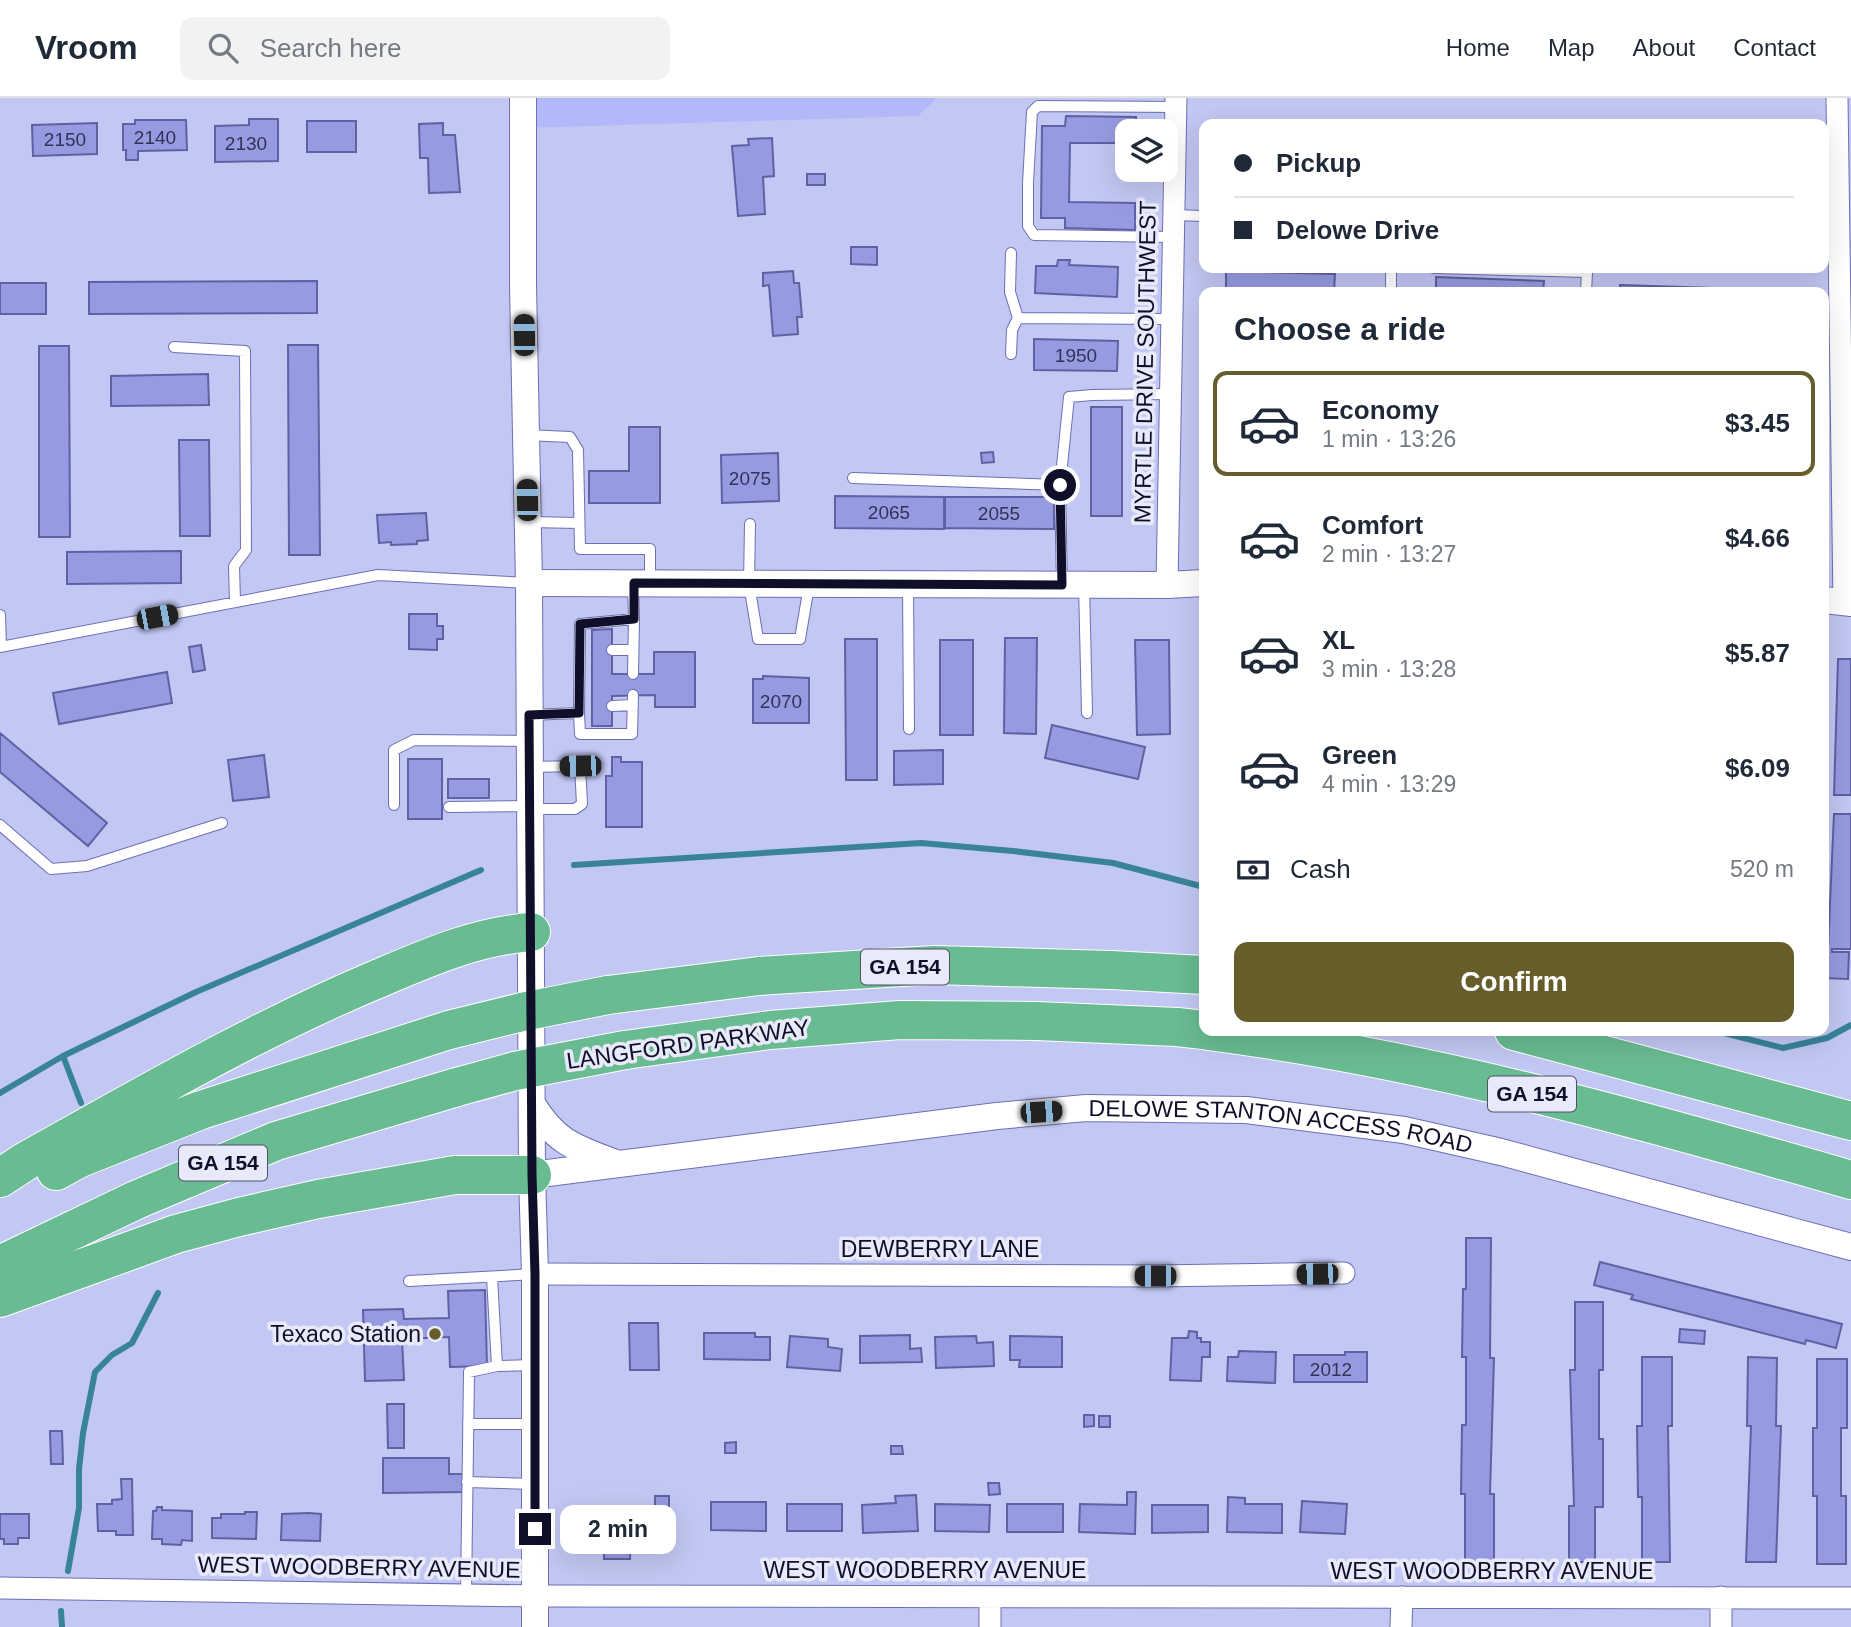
<!DOCTYPE html>
<meta charset="utf-8">
<style>
:root{--surface:#fff;--page:#f2f2f3;--text:#1f2937;--muted:#747a83;--line:#e0e1e3;--accent:#665d2a}
body{margin:0;font-family:Helvetica,sans-serif;background:var(--page);color:var(--text);height:100vh;display:flex;flex-direction:column;font-size:26px;white-space:nowrap}
*{box-sizing:border-box;margin:0}
p{font-size:23px;color:var(--muted)}
.icon{flex:none;width:38px;height:38px;fill:none;stroke:currentColor;stroke-width:2;stroke-linecap:round;stroke-linejoin:round}
.map{position:relative;flex:1;overflow:hidden}
.sheet{position:absolute;left:1199px;top:189px;width:630px;height:749px;display:flex;flex-direction:column;background:var(--surface);border-radius:14px;box-shadow:0 7px 28px #0002}
.sheet>*{flex:none}
.top-card{position:absolute;left:1199px;top:21px;width:630px;height:154px;border-radius:14px;box-shadow:0 7px 28px #0002;display:grid;align-content:center;height:154px;padding:0 35px;background:var(--surface)}
.controls{position:absolute;left:1115px;top:21px;display:grid;gap:14px}
.controls a{display:grid;place-items:center;width:63px;height:63px;border-radius:14px;background:var(--surface);box-shadow:0 7px 28px #0002;font-size:35px}
.end{position:absolute;width:32px;height:32px;margin:-16px;border:9px solid #0f0f29;background:#fff;box-shadow:0 0 0 4px #fff}
.from{border-radius:50%}
.bubble{position:absolute;height:49px;border-radius:14px;background:var(--surface);box-shadow:0 7px 28px #0002;font-size:23px;font-weight:700;line-height:49px;text-align:center}
.car{position:absolute;width:21px;height:42px;margin:-21px -10px;border-radius:9px;box-shadow:0 0 5px 2px #0007;background:linear-gradient(#222 24%,#8ab4d8 0 40%,#222 0 76%,#8ab4d8 0 86%,#222 0)}
.top-card b{display:flex;align-items:center;gap:24px;height:66px;font-size:26px}
.top-card b+b{border-top:2px solid var(--line)}
.top-card i{width:18px;height:18px;background:var(--text)}
ul{padding:0;list-style:none}
li{display:flex;align-items:center;gap:21px;height:105px;margin:0 14px 10px;padding:0 21px;border:4px solid transparent;border-radius:14px}
li div{flex:1}
li b{display:block;font-size:26px}
li em{font-style:normal;font-weight:700}
li.selected{border-color:var(--accent)}
li>.icon{width:63px;height:63px;stroke-width:1.5}
h2{padding:0 35px;font-size:32px;line-height:84px}
.pay{display:flex;align-items:center;gap:18px;height:77px;padding:0 35px;font-size:26px}
.pay p{margin-inline-start:auto}
.primary-button{display:flex;gap:14px;margin-top:auto;padding:14px 35px}
.primary-button a{flex:1;height:80px;border-radius:14px;background:var(--accent);color:#fff;font-size:28px;font-weight:700;line-height:80px;text-align:center}
header{display:flex;align-items:center;gap:42px;box-sizing:border-box;height:98px;padding:0 35px;background:var(--surface);border-bottom:2px solid var(--line)}
header strong{font-size:33px}
nav{display:flex;gap:38px;margin-inline-start:auto;font-size:24px}
.search{width:490px;height:63px;background:var(--page);display:flex;align-items:center;gap:18px;box-sizing:border-box;padding:0 24px;border-radius:14px;color:var(--muted);font-size:26px}
.map>svg:first-child{display:block}
</style>
<header>
<strong>Vroom</strong>
<div class="search"><svg class="icon" aria-label="search" viewBox="0 0 24 24"><circle cx="10" cy="10" r="6"/><path d="M15 15l6 6"/></svg>Search here</div>
<nav><a>Home</a><a>Map</a><a>About</a><a>Contact</a></nav>
</header>
<div class="map">
<svg width="1851" height="1529" viewBox="0 0 1851 1529">
<rect width="100%" height="100%" fill="#c2c7f3"/>
<path fill="#b3b9f8" d="M 523,0 L 937,0 L 918,18 L 522,30 Z"/>
<g fill="none" stroke-linecap="round" stroke-linejoin="round">
<path stroke="#38839a" stroke-width="6" d="M 574,767 L 921,745 L 1013,753 L 1113,765 L 1204,789
M 1716,933 L 1783,950 L 1827,940 L 1851,927
M 63,958 L 81,1005
M 0,995 L 63,958 L 196,894 L 481,772
M 68,1473 L 79,1410 L 79,1371 L 83,1335 L 95,1274 L 112,1257 L 132,1245 L 158,1195
M 61,1513 L 62,1529"/>
</g>
<path fill="#969be1" stroke="#5e61a2" stroke-width="2" d="M 1066,18 L 1136,19 L 1136,33 L 1127,33 L 1127,45 L 1070,45 L 1069,104 L 1135,105 L 1135,132 L 1065,130 L 1065,120 L 1041,120 L 1042,28 L 1065,28 Z
M 249,21 L 278,21 L 278,63 L 215,64 L 215,28 L 249,27 Z
M 135,22 L 186,22 L 187,52 L 138,53 L 138,62 L 126,62 L 126,52 L 123,52 L 123,26 L 135,26 Z
M 307,23 L 356,23 L 356,54 L 307,54 Z
M 97,25 L 97,56 L 33,58 L 32,27 Z
M 443,25 L 443,37 L 455,37 L 460,94 L 429,95 L 428,60 L 420,60 L 419,26 Z
M 772,40 L 774,78 L 763,79 L 765,116 L 738,118 L 732,48 L 749,47 L 748,41 Z
M 807,76 L 825,76 L 825,87 L 807,87 Z
M 851,149 L 877,149 L 877,167 L 851,166 Z
M 1058,162 L 1070,162 L 1069,167 L 1118,169 L 1117,199 L 1035,195 L 1036,168 L 1057,168 Z
M 793,173 L 794,185 L 799,185 L 802,219 L 797,219 L 798,236 L 773,238 L 769,187 L 763,188 L 763,175 Z
M 1226,173 L 1335,176 L 1334,194 L 1226,194 Z
M 1436,179 L 1544,183 L 1543,194 L 1436,194 Z
M 317,183 L 317,215 L 89,216 L 89,184 Z
M 0,185 L 46,185 L 46,216 L 0,216 Z
M 1620,187 L 1713,190 L 1713,194 L 1620,194 Z
M 1726,190 L 1797,193 L 1797,194 L 1726,194 Z
M 1034,241 L 1118,243 L 1117,273 L 1034,272 Z
M 288,247 L 318,247 L 320,457 L 289,457 Z
M 39,248 L 69,248 L 70,439 L 39,439 Z
M 208,276 L 209,307 L 111,308 L 111,278 Z
M 1091,309 L 1122,309 L 1122,418 L 1091,418 Z
M 629,329 L 660,329 L 660,405 L 589,405 L 589,373 L 629,373 Z
M 179,342 L 209,342 L 210,438 L 180,438 Z
M 993,354 L 994,364 L 982,365 L 981,355 Z
M 778,355 L 779,403 L 722,405 L 721,357 Z
M 835,398 L 944,399 L 944,431 L 835,430 Z
M 945,399 L 1054,399 L 1054,431 L 945,430 Z
M 426,415 L 428,442 L 417,443 L 417,446 L 391,447 L 391,444 L 379,445 L 377,417 Z
M 181,453 L 181,485 L 67,486 L 67,454 Z
M 409,516 L 437,516 L 437,528 L 443,528 L 443,541 L 437,541 L 437,552 L 409,551 Z
M 612,531 L 612,576 L 654,576 L 654,554 L 695,554 L 695,609 L 655,609 L 655,597 L 612,598 L 612,628 L 592,628 L 592,532 Z
M 1005,540 L 1037,540 L 1036,636 L 1004,635 Z
M 845,541 L 877,541 L 877,682 L 846,682 Z
M 940,542 L 973,542 L 973,637 L 940,637 Z
M 1135,542 L 1169,542 L 1170,636 L 1137,637 Z
M 201,547 L 205,572 L 193,574 L 189,549 Z
M 1838,561 L 1851,561 L 1851,697 L 1834,697 Z
M 167,574 L 172,605 L 59,626 L 53,595 Z
M 763,578 L 809,580 L 809,625 L 753,625 L 753,581 L 763,581 Z
M 1052,627 L 1145,649 L 1138,681 L 1045,660 Z
M 0,635 L 107,725 L 88,748 L 0,674 Z
M 943,652 L 943,686 L 894,687 L 894,653 Z
M 264,657 L 269,699 L 233,703 L 228,662 Z
M 612,659 L 621,659 L 621,664 L 642,664 L 642,729 L 606,729 L 606,678 L 612,678 Z
M 408,661 L 442,661 L 442,721 L 408,721 Z
M 448,681 L 489,681 L 489,700 L 448,700 Z
M 1834,716 L 1851,716 L 1851,851 L 1832,851 L 1832,854 L 1849,854 L 1848,881 L 1824,880 L 1824,850 L 1828,850 Z
M 1466,1140 L 1491,1140 L 1490,1260 L 1494,1260 L 1490,1396 L 1494,1396 L 1494,1464 L 1465,1463 L 1465,1396 L 1461,1396 L 1462,1327 L 1466,1327 L 1466,1259 L 1462,1259 L 1463,1191 L 1466,1191 Z
M 1600,1164 L 1842,1226 L 1836,1250 L 1806,1242 L 1805,1246 L 1631,1201 L 1633,1197 L 1594,1187 Z
M 485,1192 L 487,1268 L 450,1269 L 449,1239 L 402,1241 L 404,1282 L 365,1283 L 363,1212 L 403,1211 L 404,1221 L 449,1220 L 448,1193 Z
M 1575,1204 L 1603,1204 L 1603,1272 L 1599,1272 L 1599,1341 L 1603,1341 L 1603,1409 L 1595,1409 L 1595,1464 L 1569,1464 L 1569,1408 L 1574,1408 L 1570,1272 L 1575,1272 Z
M 629,1225 L 658,1225 L 659,1272 L 630,1272 Z
M 1680,1231 L 1705,1233 L 1704,1246 L 1679,1244 Z
M 1189,1233 L 1197,1234 L 1197,1240 L 1201,1240 L 1201,1244 L 1210,1244 L 1210,1259 L 1202,1259 L 1201,1283 L 1170,1282 L 1172,1240 L 1188,1240 Z
M 704,1235 L 755,1235 L 755,1239 L 770,1239 L 770,1262 L 704,1261 Z
M 910,1237 L 910,1251 L 921,1250 L 922,1264 L 860,1265 L 860,1238 Z
M 790,1238 L 828,1241 L 828,1249 L 842,1251 L 840,1273 L 787,1269 Z
M 976,1238 L 977,1245 L 993,1244 L 994,1268 L 936,1270 L 935,1239 Z
M 1010,1238 L 1062,1239 L 1062,1269 L 1019,1269 L 1020,1262 L 1010,1262 Z
M 1239,1253 L 1276,1254 L 1275,1285 L 1227,1283 L 1228,1259 L 1238,1259 Z
M 1345,1254 L 1367,1254 L 1367,1284 L 1294,1284 L 1294,1257 L 1345,1257 Z
M 1642,1259 L 1672,1259 L 1672,1328 L 1668,1328 L 1670,1464 L 1642,1464 L 1642,1399 L 1638,1399 L 1637,1328 L 1642,1328 Z
M 1748,1259 L 1777,1260 L 1776,1328 L 1781,1328 L 1776,1464 L 1746,1464 L 1751,1328 L 1747,1328 Z
M 1817,1261 L 1847,1261 L 1847,1330 L 1841,1330 L 1841,1398 L 1846,1398 L 1846,1466 L 1817,1466 L 1817,1398 L 1813,1398 L 1813,1330 L 1817,1330 Z
M 387,1306 L 404,1306 L 404,1350 L 388,1350 Z
M 1084,1317 L 1094,1317 L 1094,1328 L 1084,1329 Z
M 1099,1318 L 1110,1318 L 1110,1329 L 1099,1329 Z
M 50,1333 L 62,1333 L 63,1366 L 51,1366 Z
M 736,1344 L 736,1355 L 725,1355 L 725,1345 Z
M 891,1348 L 902,1348 L 903,1356 L 891,1356 Z
M 383,1360 L 449,1360 L 449,1376 L 463,1376 L 463,1394 L 383,1395 Z
M 121,1381 L 132,1381 L 133,1437 L 116,1437 L 116,1433 L 98,1433 L 97,1406 L 112,1406 L 112,1402 L 122,1401 Z
M 988,1385 L 999,1385 L 1000,1396 L 989,1397 Z
M 1127,1394 L 1136,1394 L 1135,1436 L 1079,1434 L 1080,1406 L 1127,1407 Z
M 916,1397 L 918,1433 L 863,1435 L 862,1407 L 896,1405 L 895,1398 Z
M 655,1398 L 669,1398 L 669,1417 L 655,1416 Z
M 1228,1399 L 1245,1400 L 1245,1406 L 1282,1406 L 1282,1435 L 1227,1434 Z
M 1302,1403 L 1347,1406 L 1345,1436 L 1300,1434 Z
M 711,1404 L 766,1404 L 766,1433 L 711,1432 Z
M 787,1406 L 842,1406 L 842,1433 L 787,1433 Z
M 935,1406 L 990,1407 L 989,1434 L 935,1433 Z
M 1007,1406 L 1063,1406 L 1063,1434 L 1007,1434 Z
M 1152,1407 L 1208,1407 L 1208,1434 L 1152,1435 Z
M 157,1409 L 162,1409 L 162,1412 L 192,1413 L 192,1443 L 182,1442 L 181,1447 L 162,1446 L 162,1441 L 152,1441 L 153,1413 L 156,1413 Z
M 245,1414 L 257,1414 L 256,1441 L 212,1440 L 212,1420 L 221,1420 L 221,1416 L 245,1416 Z
M 309,1415 L 321,1416 L 320,1443 L 281,1442 L 282,1416 Z
M 0,1416 L 29,1416 L 29,1440 L 18,1440 L 18,1446 L 4,1446 L 4,1441 L 0,1441 Z
M 600,1421 L 631,1421 L 630,1461 L 604,1461 L 604,1433 L 600,1433 Z"/>
<g fill="none" stroke-linecap="round" stroke-linejoin="round">
<g stroke="#6c70b3" stroke-width="12">
<path id="service" d="M 1174,117 L 1204,118
M 1174,139 L 1034,137 L 1028,128 L 1028,85 L 1032,14 L 1038,8 L 1176,9
M 1011,155 L 1010,194 L 1018,220 L 1172,221
M 1434,170 L 1587,174 L 1586,194
M 1391,194 L 1391,170
M 174,249 L 245,253 L 246,452 L 234,468 L 235,504
M 1011,256 L 1012,232 L 1018,220
M 526,337 L 570,339 L 578,352 L 580,451 L 650,451 L 650,485
M 853,380 L 1060,387
M 529,424 L 579,425
M 750,426 L 749,486 L 758,541 L 800,541 L 809,488
M 908,486 L 909,631
M 1062,487 L 1060,387 L 1069,299 L 1092,297 L 1171,296
M 1084,487 L 1087,615
M 0,517 L 1,548
M 0,549 L 378,477 L 529,485
M 612,552 L 633,552
M 633,576 L 634,521
M 612,608 L 633,607
M 579,615 L 580,636 L 632,636 L 633,597
M 529,617 L 579,615 L 580,526 L 634,521 L 633,487
M 394,707 L 394,652 L 414,642 L 530,643
M 449,709 L 530,708
M 530,711 L 575,711 L 582,706 L 580,668 L 530,669
M 0,727 L 51,771 L 87,768 L 222,725
M 492,1179 L 497,1268 L 534,1267
M 409,1183 L 535,1176
M 468,1326 L 535,1326
M 467,1384 L 534,1386
M 466,1497 L 469,1274 L 497,1268"/>
</g>
<g stroke="#6c70b3" stroke-width="23">
<path id="minor" d="M 1837,0 L 1844,504
M 1167,487 L 1176,0
M 535,1176 L 1155,1178 L 1344,1175
M 0,1490 L 535,1498 L 1851,1500
M 990,1499 L 990,1529
M 1401,1529 L 1402,1499
M 1721,1529 L 1721,1499"/>
</g>
<g stroke="#6c70b3" stroke-width="28">
<g id="tertiary">
<path d="M 523,0 L 523,187 L 529,485 L 532,1077 L 535,1176 L 535,1529"/>
<path d="M 529,485 L 1167,487 L 1204,485"/>
<path d="M 1824,502 L 1851,505"/>
<path d="M 532,1006 C 555,1043 572,1049 613,1064"/>
<path id="s1" d="M 532,1077 L 997,1018 L 1086,1010 L 1246,1012 L 1404,1032 L 1501,1054 L 1851,1149"/>
</g>
</g>
<g stroke="#fff" stroke-width="40">
<path id="motorway" d="M 608,897 L 759,878 L 934,867 L 1111,872 L 1204,877
M 1208,933 C 1427,961 1640,1021 1851,1082
M 1514,933 L 1851,1023
M 625,952 L 770,932 L 900,922 L 1036,923 L 1177,929 L 1204,932
M 56,1073 L 80,1060 L 201,1012 L 449,932
M 0,1080 L 26,1063 C 141,999 254,933 375,882 C 427,860 473,839 531,834
M 0,1167 L 136,1102 L 276,1043 L 457,989
M 0,1200 L 176,1136 L 239,1119 L 318,1101 L 455,1077 L 532,1077"/>
</g>
<use href="#service" stroke="#fff" stroke-width="10"/>
<use href="#minor" stroke="#fff" stroke-width="21"/>
<use href="#tertiary" stroke="#fff" stroke-width="26"/>
<use href="#motorway" stroke="#69bb91" stroke-width="38"/>
<g stroke="#fff" stroke-width="40" stroke-linecap="butt">
<path id="motorway-bridge" d="M 449,932 L 522,914 L 608,897
M 457,989 L 515,973 L 625,952"/>
</g>
<use href="#motorway-bridge" stroke="#69bb91" stroke-width="38"/>
</g>
<g fill="none" stroke-linecap="round" stroke-linejoin="round">
<path stroke="#0f0f29" stroke-width="9" d="M 535,1431 L 535,1176 L 532,1077 L 529,617 L 579,615 L 580,526 L 634,521 L 634,485 L 1062,487 L 1060,387"/>
</g>
<circle fill="#665d2a" stroke="#e8eaf9" stroke-width="2.5" cx="435" cy="1236" r="7"/>
<g text-anchor="middle" stroke-width="7" stroke-linejoin="round" paint-order="stroke">
<g font-size="19" fill="#313257">
<text x="155" y="46">2140</text>
<text x="65" y="48">2150</text>
<text x="246" y="52">2130</text>
<text x="1076" y="264">1950</text>
<text x="750" y="387">2075</text>
<text x="889" y="421">2065</text>
<text x="999" y="422">2055</text>
<text x="781" y="610">2070</text>
<text x="1331" y="1278">2012</text>
</g>
<g fill="#e8eaf9" stroke="#505167" stroke-width="2">
<rect x="861" y="851.5" width="88" height="35" rx="5"/>
<rect x="1488" y="978.5" width="88" height="35" rx="5"/>
<rect x="179" y="1047.5" width="88" height="35" rx="5"/>
</g>
<g font-size="21" font-weight="bold" fill="#0f0f29">
<text x="905" y="876">GA 154</text>
<text x="1532" y="1003">GA 154</text>
<text x="223" y="1072">GA 154</text>
</g>
<g font-size="23" fill="#0f0f29" stroke="#e8eaf9">
<text transform="translate(1145 264) rotate(-89)" y="8">MYRTLE DRIVE SOUTHWEST</text>
<text transform="translate(688 946) rotate(-8)" y="8">LANGFORD PARKWAY</text>
<text dy="8" stroke="none"><textPath href="#s1" startOffset="754">DELOWE STANTON ACCESS ROAD</textPath></text>
<text x="940" y="1159">DEWBERRY LANE</text>
<text transform="translate(359 1469) rotate(1)" y="8">WEST WOODBERRY AVENUE</text>
<text x="925" y="1480">WEST WOODBERRY AVENUE</text>
<text x="1492" y="1481">WEST WOODBERRY AVENUE</text>
</g>
<g font-size="23" fill="#0f0f29" stroke="#e8eaf9" text-anchor="end">
<text x="421" y="1244">Texaco Station</text>
</g>
</g>
</svg>
<div class="controls">
<a><svg class="icon" aria-label="layers" viewBox="0 0 24 24"><path d="M12 4l9 5-9 5-9-5zM3 14l9 5 9-5"/></svg></a>
</div>
<i class="end from" style="left:1060px;top:387px"></i>
<i class="end" style="left:535px;top:1431px"></i>
<div class="bubble" style="left:560px;top:1407px;width:116px">2 min</div>
<i class="car" style="left:524px;top:237px;rotate:359deg"></i>
<i class="car" style="left:527px;top:402px;rotate:359deg"></i>
<i class="car" style="left:157px;top:519px;rotate:79deg"></i>
<i class="car" style="left:580px;top:668px;rotate:269deg"></i>
<i class="car" style="left:1041px;top:1014px;rotate:86deg"></i>
<i class="car" style="left:1317px;top:1176px;rotate:269deg"></i>
<i class="car" style="left:1155px;top:1178px;rotate:270deg"></i>
<div class="top-card">
<b><i class="from"></i>Pickup</b>
<b><i></i>Delowe Drive</b>
</div>
<section class="sheet">
<h2>Choose a ride</h2>
<ul>
<li class="selected"><svg class="icon" aria-label="car" viewBox="0 0 24 24"><path d="M5 17H2v-5l4-1 3-4h7l3 4 3 1v5h-3M9 17h6M6 11h13"/><circle cx="7" cy="17" r="2"/><circle cx="17" cy="17" r="2"/></svg><div><b>Economy</b><p>1 min · 13:26</p></div><em>$3.45</em></li>
<li><svg class="icon" aria-label="car" viewBox="0 0 24 24"><path d="M5 17H2v-5l4-1 3-4h7l3 4 3 1v5h-3M9 17h6M6 11h13"/><circle cx="7" cy="17" r="2"/><circle cx="17" cy="17" r="2"/></svg><div><b>Comfort</b><p>2 min · 13:27</p></div><em>$4.66</em></li>
<li><svg class="icon" aria-label="car" viewBox="0 0 24 24"><path d="M5 17H2v-5l4-1 3-4h7l3 4 3 1v5h-3M9 17h6M6 11h13"/><circle cx="7" cy="17" r="2"/><circle cx="17" cy="17" r="2"/></svg><div><b>XL</b><p>3 min · 13:28</p></div><em>$5.87</em></li>
<li><svg class="icon" aria-label="car" viewBox="0 0 24 24"><path d="M5 17H2v-5l4-1 3-4h7l3 4 3 1v5h-3M9 17h6M6 11h13"/><circle cx="7" cy="17" r="2"/><circle cx="17" cy="17" r="2"/></svg><div><b>Green</b><p>4 min · 13:29</p></div><em>$6.09</em></li>
</ul>
<div class="pay"><svg class="icon" aria-label="cash" viewBox="0 0 24 24"><path d="M3 7h18v10H3z"/><circle cx="12" cy="12" r="2"/></svg>Cash<p>520 m</p></div>
<div class="primary-button"><a>Confirm</a></div>
</section>
</div>
